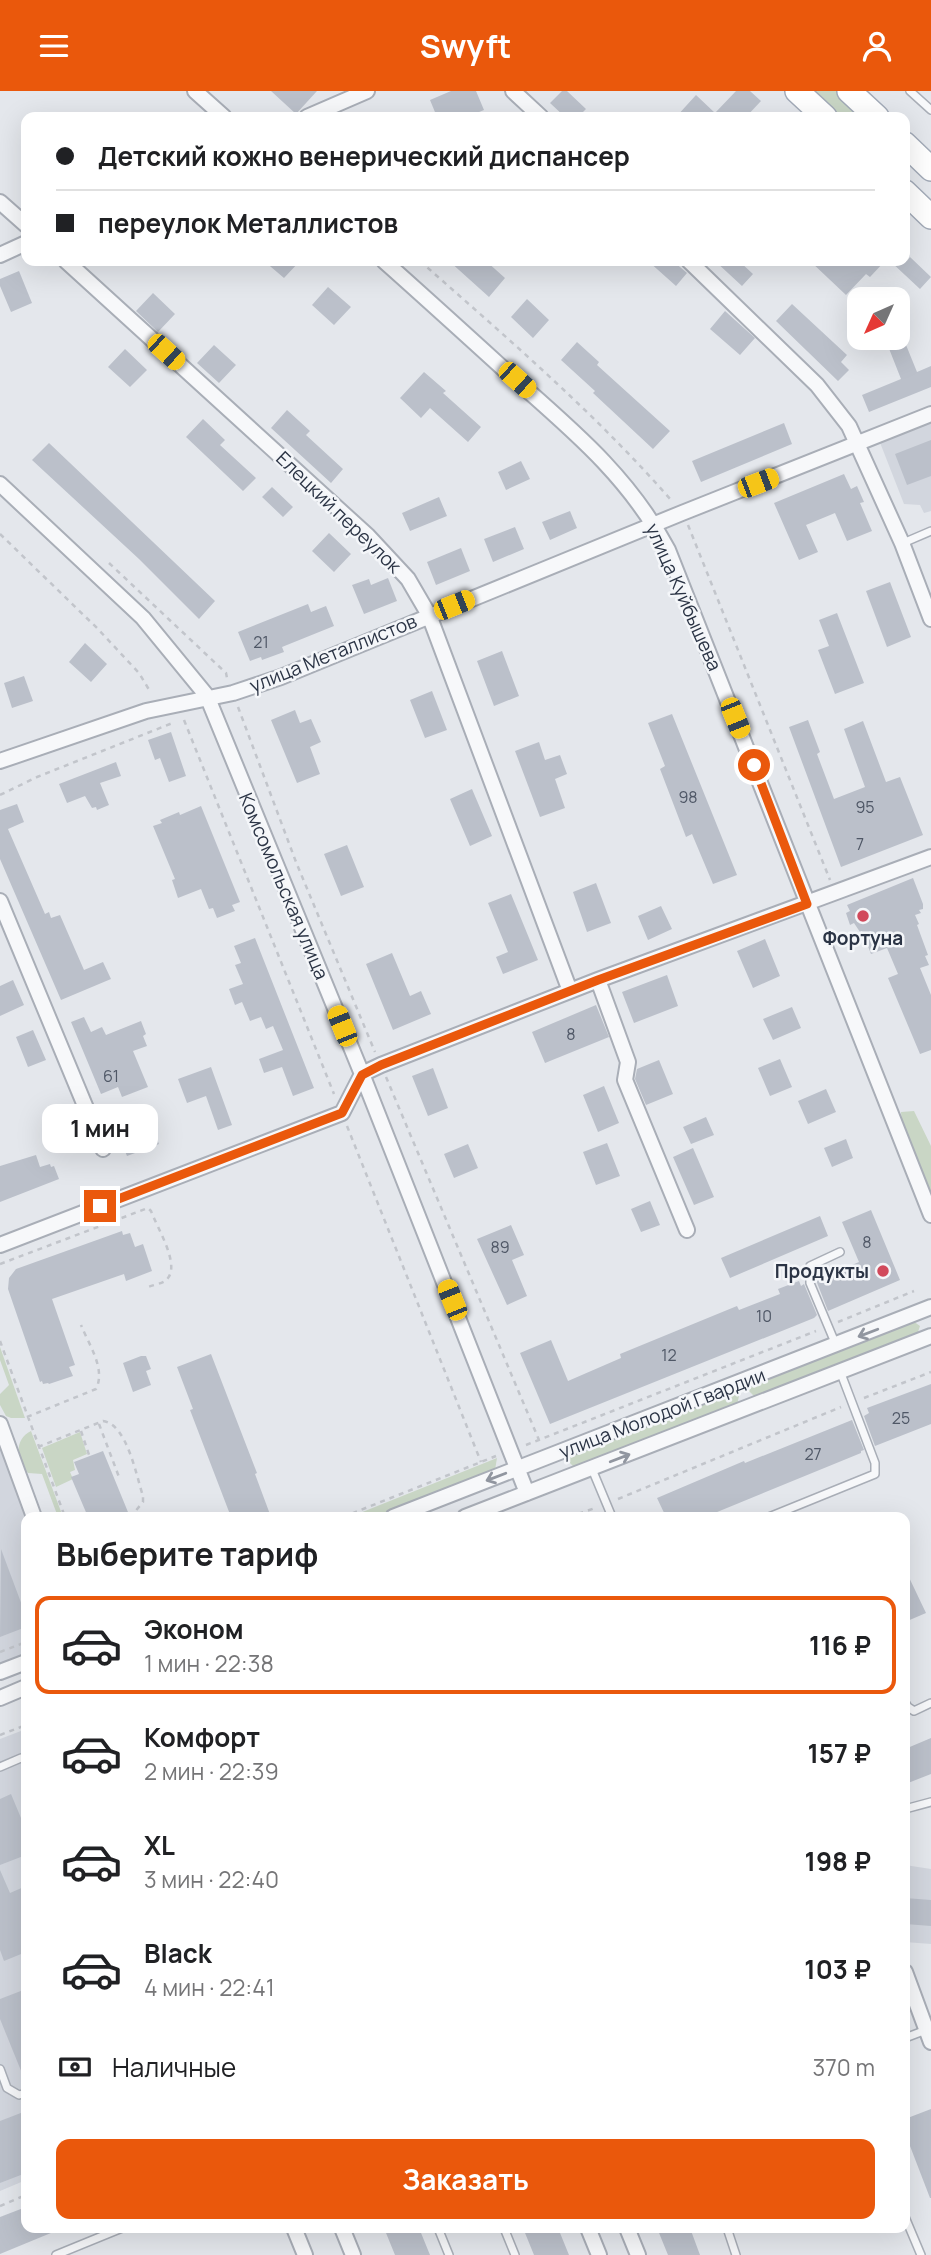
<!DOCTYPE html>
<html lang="ru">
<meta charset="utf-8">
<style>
:root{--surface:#fff;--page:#f6f6f6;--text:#202124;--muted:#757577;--line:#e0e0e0;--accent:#ea580c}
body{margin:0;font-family:Manrope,sans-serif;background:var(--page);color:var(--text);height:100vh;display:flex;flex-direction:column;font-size:26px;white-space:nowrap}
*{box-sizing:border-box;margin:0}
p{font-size:23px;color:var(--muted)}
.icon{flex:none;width:38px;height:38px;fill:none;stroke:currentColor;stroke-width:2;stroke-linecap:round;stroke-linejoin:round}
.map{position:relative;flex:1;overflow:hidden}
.sheet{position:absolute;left:21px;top:1421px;width:889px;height:721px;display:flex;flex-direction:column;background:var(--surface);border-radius:14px;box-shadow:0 7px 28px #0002}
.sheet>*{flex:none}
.guide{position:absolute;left:21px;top:21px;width:889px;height:154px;border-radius:14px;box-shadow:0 7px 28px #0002;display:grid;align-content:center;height:154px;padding:0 35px;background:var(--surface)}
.needle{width:46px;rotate:225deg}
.buttons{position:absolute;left:847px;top:196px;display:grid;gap:14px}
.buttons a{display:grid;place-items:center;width:63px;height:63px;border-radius:14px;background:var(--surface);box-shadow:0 7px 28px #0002;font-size:35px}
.end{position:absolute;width:32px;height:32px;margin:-16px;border:9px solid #ea580c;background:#fff;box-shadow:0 0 0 4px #fff}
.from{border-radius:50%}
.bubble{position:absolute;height:49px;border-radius:14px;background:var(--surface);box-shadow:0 7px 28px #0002;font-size:23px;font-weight:700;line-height:49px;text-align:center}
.car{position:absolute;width:21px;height:42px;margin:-21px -10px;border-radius:9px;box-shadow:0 0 5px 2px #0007;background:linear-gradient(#f5c518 24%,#345 0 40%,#f5c518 0 76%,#345 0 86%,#f5c518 0)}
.guide b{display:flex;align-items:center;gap:24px;height:66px;font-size:26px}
.guide b+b{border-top:2px solid var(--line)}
.guide i{width:18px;height:18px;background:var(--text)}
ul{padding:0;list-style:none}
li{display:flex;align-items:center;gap:21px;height:98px;margin:0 14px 10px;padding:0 21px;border:4px solid transparent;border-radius:14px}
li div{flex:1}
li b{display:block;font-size:26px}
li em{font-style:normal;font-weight:700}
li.on{border-color:var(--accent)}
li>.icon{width:63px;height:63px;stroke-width:1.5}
h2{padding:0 35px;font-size:32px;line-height:84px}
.pay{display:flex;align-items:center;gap:18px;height:77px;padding:0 35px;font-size:26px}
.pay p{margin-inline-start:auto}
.cta{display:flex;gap:14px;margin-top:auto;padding:14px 35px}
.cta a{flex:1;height:80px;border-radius:14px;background:var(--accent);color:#fff;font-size:28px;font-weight:700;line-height:80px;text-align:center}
header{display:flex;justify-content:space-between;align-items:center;height:91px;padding:0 35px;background:var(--accent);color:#fff;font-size:32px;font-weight:700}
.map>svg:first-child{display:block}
</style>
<header><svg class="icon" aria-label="menu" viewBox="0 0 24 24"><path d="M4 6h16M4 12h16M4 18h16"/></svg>Swyft<svg class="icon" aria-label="person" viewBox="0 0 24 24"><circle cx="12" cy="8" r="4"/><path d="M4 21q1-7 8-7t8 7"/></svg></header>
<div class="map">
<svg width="931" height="2164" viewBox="0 0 931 2164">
<rect width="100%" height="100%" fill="#e4e7ec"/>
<path fill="#d2d6de" d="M 931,328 L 931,420 L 924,422 L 920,414 L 904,413 L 879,349 Z
M 0,1350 L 27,1426 L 26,1563 L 0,1574 Z
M 26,1638 L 26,2089 L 0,2100 L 0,1648 Z
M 905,1774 L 931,1778 L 931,1853 L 905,1851 Z"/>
<path fill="#c9d6c5" d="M 811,0 L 837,0 L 865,26 L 839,26 Z
M 914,1020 L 931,1055 L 931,1106 L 902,1035 L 901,1021 Z
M 913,1230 L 920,1235 L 917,1244 L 755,1306 L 748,1299 L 751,1292 Z
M 0,1256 L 25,1327 L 11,1327 L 6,1325 L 0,1314 L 0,1303 L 9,1294 L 0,1269 Z
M 732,1300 L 739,1305 L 737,1314 L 575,1377 L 568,1370 L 570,1363 Z
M 31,1340 L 63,1426 L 58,1426 L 42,1383 L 28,1382 C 17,1370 13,1349 31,1340 Z
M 80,1341 L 87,1363 L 73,1369 L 75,1379 L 70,1381 L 73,1388 L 56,1396 L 42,1357 Z
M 497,1367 L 495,1379 L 383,1426 L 350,1426 Z"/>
<path fill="#bbc0ca" d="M 271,0 L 317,0 L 296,23 Z
M 451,0 L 476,0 L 484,19 L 467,26 L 437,26 L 430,9 Z
M 562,0 L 567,0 L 586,18 L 578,26 L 565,26 L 550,12 Z
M 736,0 L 750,0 L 761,10 L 746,26 L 676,26 L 696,4 L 715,22 Z
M 910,166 L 931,186 L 920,198 L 890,170 L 907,170 Z
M 264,170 L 300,170 L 284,187 Z
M 449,170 L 486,170 L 505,187 L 489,206 Z
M 648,170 L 673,170 L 687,182 L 676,195 Z
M 715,170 L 739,170 L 753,183 L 742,195 Z
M 810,170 L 885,170 L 870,186 L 866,183 L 846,204 Z
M 19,180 L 32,212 L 11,221 L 0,195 L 0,188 Z
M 328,196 L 351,216 L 334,234 L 312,214 Z
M 153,202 L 175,223 L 158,241 L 136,220 Z
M 527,208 L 549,229 L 533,247 L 511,226 Z
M 792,213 L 847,264 L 841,271 L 849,279 L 838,290 L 776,230 Z
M 725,220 L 755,247 L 740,264 L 710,238 Z
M 904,249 L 917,281 L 931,275 L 931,296 L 869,321 L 862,304 L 901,288 L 888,255 Z
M 577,251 L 599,271 L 597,274 L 670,340 L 653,358 L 593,302 L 595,300 L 561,269 Z
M 214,254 L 236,274 L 219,292 L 197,272 Z
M 125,258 L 147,279 L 130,296 L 108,276 Z
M 424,281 L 446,300 L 443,302 L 481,336 L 468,351 L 430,317 L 421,327 L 400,307 Z
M 287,319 L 310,340 L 306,344 L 343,378 L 331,392 L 271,337 Z
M 203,328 L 225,349 L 220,354 L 256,387 L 243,400 L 186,346 Z
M 784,332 L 792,353 L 701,391 L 692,370 Z
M 931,349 L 931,385 L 907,394 L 895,363 Z
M 49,352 L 215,510 L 199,528 L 139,468 L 32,369 Z
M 521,370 L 530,388 L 506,399 L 498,381 Z
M 844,383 L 851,398 L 857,395 L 864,411 L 860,412 L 872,440 L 847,450 L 835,422 L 806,434 L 818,461 L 799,469 L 774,412 Z
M 272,396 L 293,416 L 283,426 L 262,406 Z
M 439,406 L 447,425 L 410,440 L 402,422 Z
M 570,420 L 577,437 L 550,449 L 542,431 Z
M 515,436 L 524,458 L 493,471 L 484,448 Z
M 329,442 L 351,463 L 334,481 L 312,460 Z
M 461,457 L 470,480 L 436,494 L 427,471 Z
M 388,487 L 397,510 L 364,523 L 352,494 L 369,488 L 371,494 Z
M 890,491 L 911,546 L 887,556 L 866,500 Z
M 308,513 L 311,521 L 326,515 L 334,535 L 282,556 L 284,561 L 262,569 L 261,566 L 250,570 L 238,541 Z
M 837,522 L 864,592 L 835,603 L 818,559 L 829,555 L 819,529 Z
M 85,552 L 107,573 L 91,591 L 69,571 Z
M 502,560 L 519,605 L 494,615 L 477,570 Z
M 24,585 L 33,610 L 12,617 L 4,592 Z
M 432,600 L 447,639 L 425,647 L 410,609 Z
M 295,619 L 300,632 L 311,628 L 321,651 L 310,656 L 320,683 L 297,692 L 271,629 Z
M 672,623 L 737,784 L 713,793 L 692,743 L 686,746 L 660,678 L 665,675 L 648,632 Z
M 808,629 L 820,661 L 817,663 L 834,708 L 865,696 L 844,638 L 863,630 L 886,691 L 900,686 L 923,744 L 841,776 L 789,636 Z
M 171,641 L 186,685 L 169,691 L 160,667 L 155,669 L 148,649 Z
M 539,651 L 545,669 L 560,664 L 567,683 L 555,688 L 565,717 L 540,726 L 515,660 Z
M 116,671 L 121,685 L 100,692 L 109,714 L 97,719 L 96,716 L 92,717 L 85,705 L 67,712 L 59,693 Z
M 472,698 L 492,745 L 470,755 L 450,708 Z
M 17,713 L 24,731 L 8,738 L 45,823 L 49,821 L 51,827 L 60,824 L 84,879 L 103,871 L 111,888 L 61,909 L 0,768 L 0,719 Z
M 201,715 L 240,811 L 232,814 L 235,820 L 217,827 L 213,817 L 209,818 L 201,798 L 178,807 L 172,789 L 175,788 L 153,735 L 162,732 L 160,729 L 179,721 L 180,724 Z
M 347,754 L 364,796 L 341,805 L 324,763 Z
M 913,787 L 923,813 L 923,818 L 919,819 L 921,822 L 915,824 L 919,833 L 917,834 L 928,864 L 925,865 L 929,874 L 920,877 L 931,904 L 931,959 L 920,963 L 888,887 L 898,883 L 887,857 L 871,863 L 862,840 L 860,841 L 854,832 L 850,834 L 846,822 L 850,820 L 847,814 Z
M 596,792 L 611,832 L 587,841 L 573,801 Z
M 511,803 L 538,869 L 503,883 L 496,866 L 508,861 L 488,812 Z
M 661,815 L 672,838 L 648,849 L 638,825 Z
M 255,847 L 314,997 L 293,1005 L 282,976 L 264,982 L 259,968 L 283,959 L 273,935 L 266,938 L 261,926 L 250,930 L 242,911 L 235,914 L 229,898 L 243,893 L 235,874 L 241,872 L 234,855 Z
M 765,848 L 780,885 L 753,897 L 737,860 Z
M 392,862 L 410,905 L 421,900 L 431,923 L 393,939 L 366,873 Z
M 667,884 L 678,915 L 634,932 L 622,901 Z
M 13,889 L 24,914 L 0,925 L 0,895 Z
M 596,914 L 609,946 L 545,972 L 532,941 Z
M 792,916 L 801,937 L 773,949 L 763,928 Z
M 84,926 L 91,941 L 102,936 L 106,944 L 141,930 L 146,943 L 143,945 L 147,955 L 133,960 L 148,996 L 122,1006 L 118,996 L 101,1003 L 71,931 Z
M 33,939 L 46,969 L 28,976 L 16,946 Z
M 780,968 L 792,996 L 770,1005 L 758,977 Z
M 659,969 L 673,1003 L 646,1014 L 635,988 L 637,978 Z
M 211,976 L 232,1034 L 218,1039 L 206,1005 L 187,1012 L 178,988 Z
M 433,977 L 448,1017 L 428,1025 L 412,985 Z
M 604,995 L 619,1032 L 598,1041 L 583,1004 Z
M 826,998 L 836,1021 L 808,1033 L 798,1010 Z
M 706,1026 L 714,1044 L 691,1053 L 683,1036 Z
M 144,1034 L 146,1038 L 152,1036 L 159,1053 L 127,1065 L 119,1045 Z
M 846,1048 L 853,1067 L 832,1076 L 824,1057 Z
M 607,1052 L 620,1085 L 596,1094 L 583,1061 Z
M 468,1053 L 478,1077 L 454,1087 L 444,1063 Z
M 693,1057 L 714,1106 L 694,1114 L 673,1066 Z
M 36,1064 L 40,1076 L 50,1073 L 51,1076 L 54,1075 L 59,1088 L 0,1111 L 0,1075 Z
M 650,1110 L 660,1134 L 641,1141 L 631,1118 Z
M 871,1119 L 900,1189 L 828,1220 L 816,1189 L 859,1171 L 842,1131 Z
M 820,1125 L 828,1145 L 730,1187 L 721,1167 Z
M 511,1134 L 524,1164 L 512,1169 L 527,1205 L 507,1214 L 477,1148 Z
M 122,1140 L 123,1144 L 130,1142 L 135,1156 L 143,1153 L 152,1180 L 126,1190 L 124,1183 L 52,1208 L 75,1274 L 69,1276 L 73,1285 L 49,1293 L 48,1292 L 43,1293 L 42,1290 L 40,1291 L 8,1198 L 9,1187 L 16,1178 Z
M 799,1190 L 801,1195 L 804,1193 L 817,1224 L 814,1227 L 550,1333 L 520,1262 L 551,1249 L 568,1290 L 621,1267 L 620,1263 L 715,1224 L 737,1215 L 739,1219 L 780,1203 L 778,1198 Z
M 211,1263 L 257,1382 L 255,1383 L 271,1426 L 231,1426 L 190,1319 L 193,1318 L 177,1276 Z
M 141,1265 L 146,1265 L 151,1278 L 146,1280 L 151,1294 L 133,1301 L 123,1272 Z
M 931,1293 L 931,1333 L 875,1355 L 864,1325 L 869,1322 L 867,1317 Z
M 852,1329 L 864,1359 L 861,1360 L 861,1362 L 705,1426 L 666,1426 L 657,1407 L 744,1370 L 745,1372 Z
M 103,1360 L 130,1426 L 88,1426 L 71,1386 L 79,1383 L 74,1371 Z
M 1,1458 L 26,1525 L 26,1536 L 0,1546 Z
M 905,1478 L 926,1522 L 905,1531 Z
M 931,1647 L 931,1683 L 908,1692 L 905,1685 L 905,1658 Z
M 11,1703 L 26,1739 L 26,1764 L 0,1774 L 0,1708 Z
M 0,1779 L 10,1802 L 26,1795 L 26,1861 L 4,1870 L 0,1859 Z
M 905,1807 L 931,1809 L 931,1835 L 905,1833 Z
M 26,1898 L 26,1992 L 0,1928 L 0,1908 Z
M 931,2018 L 931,2107 L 930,2107 L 905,2042 L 905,2028 Z
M 26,2020 L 26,2082 L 0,2092 L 0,2030 Z
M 26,2116 L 26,2137 L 63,2137 L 0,2163 L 0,2126 Z
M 384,2137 L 419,2137 L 430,2164 L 395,2164 Z
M 523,2137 L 558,2137 L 569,2164 L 534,2164 Z
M 657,2137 L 690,2137 L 700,2164 L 668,2164 Z"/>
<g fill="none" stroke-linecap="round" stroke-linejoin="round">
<g stroke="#a9aeb7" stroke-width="10">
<path id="service" d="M 910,0 L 931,19
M 903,452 L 931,440
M 836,1254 L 810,1192 L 810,1175 L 840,1161
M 592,1378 L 612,1426
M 769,1426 L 875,1383 L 875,1372 L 840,1280
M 905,1611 L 908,1616 L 914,1620 L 931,1612
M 0,1676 L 21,1667 L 26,1668
M 905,1718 L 931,1711
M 905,1947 L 926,1939
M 0,1978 L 7,1997 L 19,2004 L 26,2002
M 905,2126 L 921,2164
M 438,2137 L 449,2164
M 504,2137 L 515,2164
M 727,2137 L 736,2164
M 56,2164 L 122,2137"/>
</g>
<g stroke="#a9aeb7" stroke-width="18">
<path id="minor" d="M 195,0 L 224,26
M 513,0 L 541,26
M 307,26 L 367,0
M 0,111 L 26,134
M 0,164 L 26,152
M 66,170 L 368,445 L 408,488 L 429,524 L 570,900
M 384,170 C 429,210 474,251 519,292 C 577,343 631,389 668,459 L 931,1124
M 689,170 L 817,294 L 849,335 L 902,452 L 931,528
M 0,393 L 143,527 L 207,605 L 362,983 L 527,1402
M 0,670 L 146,620 L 233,602 L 281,586 L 682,422 L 931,323
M 0,810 L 103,1058
M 598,889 L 628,971 L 625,989 L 687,1139
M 0,1154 L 342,1022 L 362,983 L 381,974 L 598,889 L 931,766
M 0,1333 L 34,1426
M 393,1426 L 931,1216
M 465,1426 L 931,1245
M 0,1581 L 26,1571
M 0,1607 L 26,1596
M 905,1881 L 931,1951
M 294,2137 L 305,2164
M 342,2137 L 353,2164
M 588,2137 L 599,2164
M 627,2137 L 638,2164"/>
</g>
<g stroke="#a3abb8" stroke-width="26">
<path id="primary" d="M 797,0 L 825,26
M 849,0 L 877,26
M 905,53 L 931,78
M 905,101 L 931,126"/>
</g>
<path stroke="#c2c5cb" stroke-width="2.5" stroke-dasharray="5 5" stroke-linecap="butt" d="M 420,170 C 506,246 595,322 671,409
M 688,434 L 830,789
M 0,443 L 97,537 L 139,582 L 151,602
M 109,472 L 226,582 L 227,587
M 238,616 L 296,771 L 375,961
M 184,629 L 334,1003
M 0,704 L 37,686 L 175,631
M 386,986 L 539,1349
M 347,1035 L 481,1371
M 0,1173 L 148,1117 L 151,1120 C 157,1137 183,1177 165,1190 C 160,1193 153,1194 148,1196
M 838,1231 L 914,1200
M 0,1250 L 65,1426
M 864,1307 L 931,1281
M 27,1326 L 96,1298 C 106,1278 89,1254 81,1234
M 99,1333 L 119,1386
M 81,1340 L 90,1367
M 526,1354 L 816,1240
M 38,1356 L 103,1330 C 127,1333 136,1384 143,1405 L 143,1411 L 133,1423
M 618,1408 L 841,1316
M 343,1426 L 496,1365
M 569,1426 L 595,1417
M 0,1561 L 26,1551
M 0,1644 L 26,1634
M 0,2115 L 26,2104"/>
<use href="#service" stroke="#f7f8fa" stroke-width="7"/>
<use href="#minor" stroke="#f7f8fa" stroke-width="14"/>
<use href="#primary" stroke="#fff" stroke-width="23"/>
</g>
<defs><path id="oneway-shaft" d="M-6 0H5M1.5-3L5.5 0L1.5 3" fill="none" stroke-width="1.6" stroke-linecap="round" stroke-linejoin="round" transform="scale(1.75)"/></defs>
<g stroke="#9196a0">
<use href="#oneway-shaft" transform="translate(868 1242) rotate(159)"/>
<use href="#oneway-shaft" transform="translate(620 1367) rotate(-21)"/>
<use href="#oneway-shaft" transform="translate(496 1386) rotate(159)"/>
</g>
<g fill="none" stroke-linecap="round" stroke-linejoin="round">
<path stroke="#ea580c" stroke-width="9" d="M 100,1115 L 342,1022 L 362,984 L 381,974 L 598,889 L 807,813 L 754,674"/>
</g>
<g fill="#d1495b" stroke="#f4f6f9" stroke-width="2.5">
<circle cx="863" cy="825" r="7"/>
<circle cx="883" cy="1180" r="7"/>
</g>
<g text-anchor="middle" stroke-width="5" stroke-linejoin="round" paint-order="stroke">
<g font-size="16" fill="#4f5766">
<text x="261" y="557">21</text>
<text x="688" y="712">98</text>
<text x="865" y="722">95</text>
<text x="860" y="759">7</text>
<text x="571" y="949">8</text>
<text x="111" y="991">61</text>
<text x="867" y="1157">8</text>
<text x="500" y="1162">89</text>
<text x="764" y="1231">10</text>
<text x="669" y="1270">12</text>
<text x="901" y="1333">25</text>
<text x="813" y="1369">27</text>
</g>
<g font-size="19" fill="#2b3445" stroke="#f4f6f9">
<text transform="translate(339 421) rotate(44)" y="7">Елецкий переулок</text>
<text transform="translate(684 506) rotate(66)" y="7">улица Куйбышева</text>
<text transform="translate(333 562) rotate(-22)" y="7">улица Металлистов</text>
<text transform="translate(284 795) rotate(67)" y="7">Комсомольская улица</text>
<text transform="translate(662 1322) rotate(-21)" y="7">улица Молодой Гвардии</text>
</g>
<g font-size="19" font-weight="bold" fill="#2b3445" stroke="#f4f6f9">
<text x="863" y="854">Фортуна</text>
<text x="869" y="1187" text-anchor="end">Продукты</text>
</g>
</g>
</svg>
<div class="buttons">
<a><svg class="needle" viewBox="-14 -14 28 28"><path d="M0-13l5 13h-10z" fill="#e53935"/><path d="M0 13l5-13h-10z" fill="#757577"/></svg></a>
</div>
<i class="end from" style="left:754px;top:674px"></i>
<i class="end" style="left:100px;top:1115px"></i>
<div class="bubble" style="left:42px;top:1013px;width:116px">1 мин</div>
<i class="car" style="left:166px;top:261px;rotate:132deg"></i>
<i class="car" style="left:517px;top:289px;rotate:132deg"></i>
<i class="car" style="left:758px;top:392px;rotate:69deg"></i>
<i class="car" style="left:454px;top:514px;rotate:68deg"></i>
<i class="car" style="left:735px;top:627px;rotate:158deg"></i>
<i class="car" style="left:342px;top:935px;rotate:338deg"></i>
<i class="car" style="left:452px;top:1209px;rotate:338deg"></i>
<div class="guide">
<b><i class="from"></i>Детский кожно венерический диспансер</b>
<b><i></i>переулок Металлистов</b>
</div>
<section class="sheet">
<h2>Выберите тариф</h2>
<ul>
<li class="on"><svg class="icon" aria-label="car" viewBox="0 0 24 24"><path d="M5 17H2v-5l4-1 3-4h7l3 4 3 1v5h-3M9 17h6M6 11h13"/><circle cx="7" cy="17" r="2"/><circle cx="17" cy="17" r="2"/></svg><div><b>Эконом</b><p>1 мин · 22:38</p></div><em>116 ₽</em></li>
<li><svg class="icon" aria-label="car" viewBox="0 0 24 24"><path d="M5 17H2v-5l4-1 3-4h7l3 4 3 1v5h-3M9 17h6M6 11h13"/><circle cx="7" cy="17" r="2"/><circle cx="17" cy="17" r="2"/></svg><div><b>Комфорт</b><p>2 мин · 22:39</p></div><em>157 ₽</em></li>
<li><svg class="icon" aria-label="car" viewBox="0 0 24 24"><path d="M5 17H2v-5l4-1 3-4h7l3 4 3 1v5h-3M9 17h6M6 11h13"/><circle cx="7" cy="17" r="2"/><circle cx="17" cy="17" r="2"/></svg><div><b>XL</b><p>3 мин · 22:40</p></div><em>198 ₽</em></li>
<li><svg class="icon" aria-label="car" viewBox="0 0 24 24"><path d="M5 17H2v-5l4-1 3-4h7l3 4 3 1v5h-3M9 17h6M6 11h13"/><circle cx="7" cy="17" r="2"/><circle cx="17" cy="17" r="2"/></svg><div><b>Black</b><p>4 мин · 22:41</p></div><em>103 ₽</em></li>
</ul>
<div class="pay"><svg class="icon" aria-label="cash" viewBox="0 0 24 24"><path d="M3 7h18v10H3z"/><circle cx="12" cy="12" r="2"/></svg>Наличные<p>370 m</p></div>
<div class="cta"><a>Заказать</a></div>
</section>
</div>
